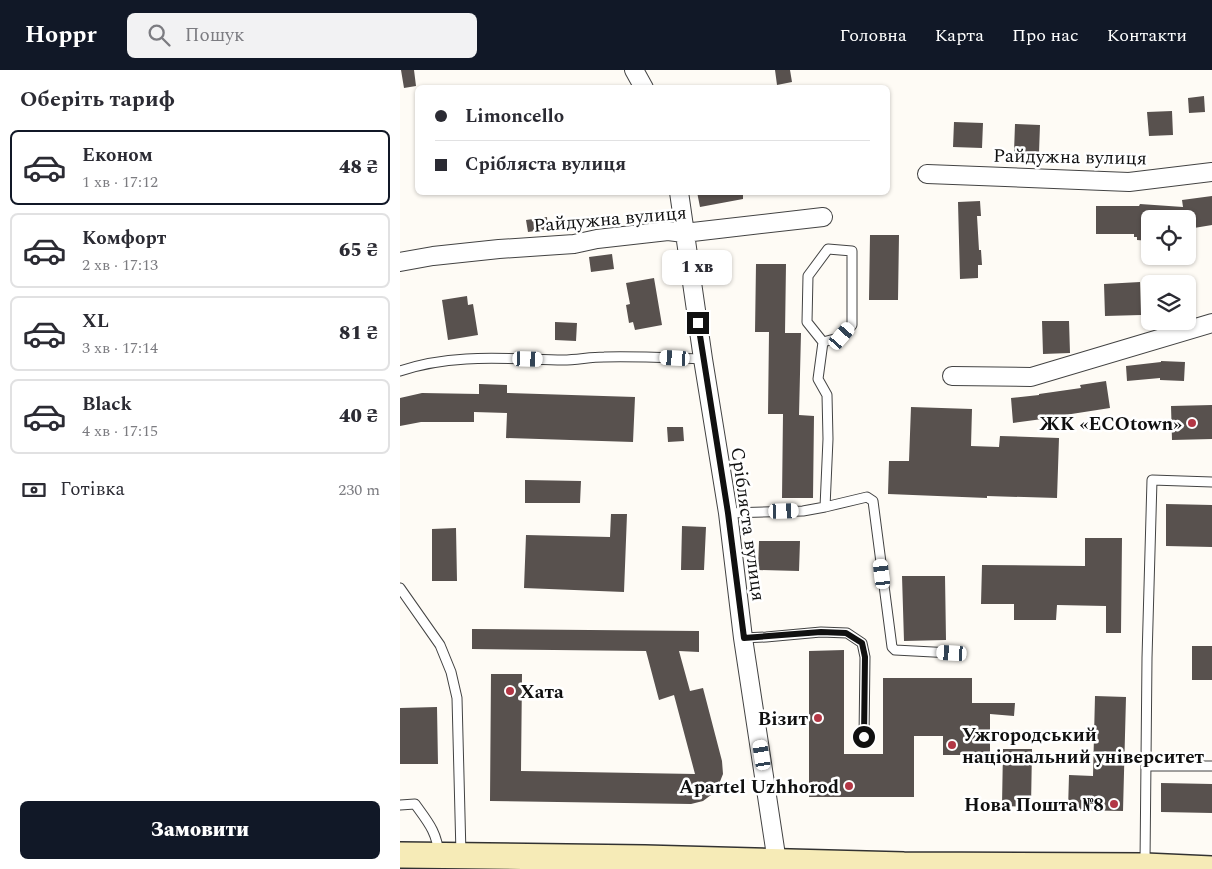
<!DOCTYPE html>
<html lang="uk">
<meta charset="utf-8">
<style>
:root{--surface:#fff;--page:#f2f2f3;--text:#2b2b33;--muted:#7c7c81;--line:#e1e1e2;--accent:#111827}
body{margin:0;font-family:Spectral,serif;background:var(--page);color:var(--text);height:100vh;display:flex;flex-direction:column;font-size:19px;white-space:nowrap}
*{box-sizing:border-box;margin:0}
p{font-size:16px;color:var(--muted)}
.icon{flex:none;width:28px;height:28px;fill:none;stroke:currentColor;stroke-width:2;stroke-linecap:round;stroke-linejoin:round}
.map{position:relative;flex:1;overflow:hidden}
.panel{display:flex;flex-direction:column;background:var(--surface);width:400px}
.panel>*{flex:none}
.hud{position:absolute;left:15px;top:15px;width:475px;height:110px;border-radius:8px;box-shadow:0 1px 4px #0004;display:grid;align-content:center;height:110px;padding:0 20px;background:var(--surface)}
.controls{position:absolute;left:741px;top:140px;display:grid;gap:10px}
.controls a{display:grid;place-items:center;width:55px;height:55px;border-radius:8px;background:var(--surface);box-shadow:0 1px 4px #0004;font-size:25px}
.end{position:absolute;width:22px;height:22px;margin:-11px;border:6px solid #101010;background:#fff;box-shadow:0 0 0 2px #fff}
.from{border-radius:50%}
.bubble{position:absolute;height:35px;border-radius:8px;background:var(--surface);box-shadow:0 1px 4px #0004;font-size:16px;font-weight:800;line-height:35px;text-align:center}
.car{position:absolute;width:15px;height:30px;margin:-15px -8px;border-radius:6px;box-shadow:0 0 4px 1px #0007;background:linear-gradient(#fff 24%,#345 0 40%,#fff 0 76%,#345 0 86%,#fff 0)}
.hud b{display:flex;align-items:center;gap:18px;height:48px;font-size:19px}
.hud b+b{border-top:1px solid var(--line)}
.hud i{width:12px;height:12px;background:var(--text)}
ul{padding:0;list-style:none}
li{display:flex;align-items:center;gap:15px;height:75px;margin:0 10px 8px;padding:0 10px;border:2px solid var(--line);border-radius:8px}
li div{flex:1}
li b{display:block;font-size:19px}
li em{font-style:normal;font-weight:800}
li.current{border-color:var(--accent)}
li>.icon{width:45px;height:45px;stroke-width:1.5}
h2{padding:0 20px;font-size:22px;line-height:60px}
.pay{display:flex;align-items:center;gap:12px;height:55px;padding:0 20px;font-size:19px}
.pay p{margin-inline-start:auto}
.action{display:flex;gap:10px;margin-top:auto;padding:10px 20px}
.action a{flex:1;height:58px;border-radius:8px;background:var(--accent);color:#fff;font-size:20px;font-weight:800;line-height:58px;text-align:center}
header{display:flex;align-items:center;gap:30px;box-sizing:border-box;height:70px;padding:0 25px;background:var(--accent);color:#fff}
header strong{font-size:24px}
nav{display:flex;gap:28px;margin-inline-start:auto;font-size:18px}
.search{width:350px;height:45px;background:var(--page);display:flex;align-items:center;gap:12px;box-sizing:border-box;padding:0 18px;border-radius:8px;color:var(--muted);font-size:19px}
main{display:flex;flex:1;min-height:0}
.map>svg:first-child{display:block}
</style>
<header>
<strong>Hoppr</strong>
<div class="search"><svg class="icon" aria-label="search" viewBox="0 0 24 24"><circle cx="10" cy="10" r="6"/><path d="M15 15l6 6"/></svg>Пошук</div>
<nav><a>Головна</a><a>Карта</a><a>Про нас</a><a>Контакти</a></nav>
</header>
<main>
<section class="panel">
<h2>Оберіть тариф</h2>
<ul>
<li class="current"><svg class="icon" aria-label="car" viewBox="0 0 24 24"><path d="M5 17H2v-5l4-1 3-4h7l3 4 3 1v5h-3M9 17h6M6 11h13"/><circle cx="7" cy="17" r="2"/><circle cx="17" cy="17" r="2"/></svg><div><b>Економ</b><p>1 хв · 17:12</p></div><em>48 ₴</em></li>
<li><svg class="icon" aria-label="car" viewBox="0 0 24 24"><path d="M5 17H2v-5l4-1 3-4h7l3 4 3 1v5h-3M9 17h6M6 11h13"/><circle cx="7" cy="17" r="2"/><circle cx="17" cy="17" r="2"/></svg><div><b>Комфорт</b><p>2 хв · 17:13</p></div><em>65 ₴</em></li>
<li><svg class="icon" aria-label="car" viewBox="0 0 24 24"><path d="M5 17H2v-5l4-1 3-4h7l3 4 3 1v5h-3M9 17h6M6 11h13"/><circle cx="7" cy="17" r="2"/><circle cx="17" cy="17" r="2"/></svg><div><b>XL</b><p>3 хв · 17:14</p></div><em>81 ₴</em></li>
<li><svg class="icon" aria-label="car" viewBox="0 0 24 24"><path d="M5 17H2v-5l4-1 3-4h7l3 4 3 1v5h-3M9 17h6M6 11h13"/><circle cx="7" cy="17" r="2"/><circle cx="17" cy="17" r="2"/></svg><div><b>Black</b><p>4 хв · 17:15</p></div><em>40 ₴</em></li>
</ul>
<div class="pay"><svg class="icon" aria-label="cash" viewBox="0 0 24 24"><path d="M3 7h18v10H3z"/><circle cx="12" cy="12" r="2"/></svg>Готівка<p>230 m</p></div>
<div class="action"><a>Замовити</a></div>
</section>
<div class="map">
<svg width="812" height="799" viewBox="0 0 812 799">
<rect width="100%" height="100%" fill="#fefbf5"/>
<path fill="#58514e" d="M 1,0 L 14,0 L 16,16 L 4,18 Z
M 375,0 L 390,0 L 392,12 L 377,15 Z
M 804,26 L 805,42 L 789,43 L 788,28 Z
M 772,41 L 773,65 L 749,66 L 747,42 Z
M 554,52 L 583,53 L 582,78 L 553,77 Z
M 615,54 L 640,55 L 639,83 L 614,82 Z
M 297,122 L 343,122 L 343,129 L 300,137 Z
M 812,126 L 812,155 L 788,159 L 788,149 L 750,149 L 750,171 L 737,170 L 737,167 L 734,167 L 734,164 L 696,164 L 696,136 L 739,136 L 740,134 L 783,137 L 782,130 Z
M 580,131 L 581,146 L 577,146 L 579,180 L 581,180 L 582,195 L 578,195 L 578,208 L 560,209 L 558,132 Z
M 147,147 L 148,159 L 128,162 L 126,150 Z
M 470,165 L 499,165 L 498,230 L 469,230 Z
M 212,184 L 214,199 L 191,202 L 189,187 Z
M 356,194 L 386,194 L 385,263 L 401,263 L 399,345 L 414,346 L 413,428 L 382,428 L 383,344 L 368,344 L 369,262 L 355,262 Z
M 254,208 L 262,255 L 235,260 L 233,252 L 229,253 L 226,235 L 230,234 L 226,213 Z
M 740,212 L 741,245 L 705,246 L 704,214 Z
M 67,226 L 68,235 L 73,234 L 78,265 L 48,270 L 42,230 Z
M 642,251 L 669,251 L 670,283 L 643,284 Z
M 155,252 L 177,253 L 176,271 L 155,270 Z
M 761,291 L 785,292 L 784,311 L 760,310 L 760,308 L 727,311 L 726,296 L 761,292 Z
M 706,311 L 710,338 L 665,345 L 665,346 L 613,353 L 611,328 L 639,325 L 639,324 L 681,318 L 680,315 Z
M 79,314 L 107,315 L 107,323 L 235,327 L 233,372 L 106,368 L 107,343 L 74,342 L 74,352 L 21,352 L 0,356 L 0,328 L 22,323 L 79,324 Z
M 812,335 L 812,369 L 772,370 L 771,336 Z
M 511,337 L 572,339 L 571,376 L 599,377 L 600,366 L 659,368 L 657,428 L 587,426 L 587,428 L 488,424 L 489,391 L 509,391 Z
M 267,357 L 283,357 L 284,371 L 268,372 Z
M 125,410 L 181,411 L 180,433 L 125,433 Z
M 766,434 L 812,435 L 812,477 L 766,476 Z
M 211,444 L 227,444 L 224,522 L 124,518 L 126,465 L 210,467 Z
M 282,456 L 306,457 L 304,500 L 281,500 Z
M 56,458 L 57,511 L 32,511 L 32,459 Z
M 685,468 L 722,468 L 721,563 L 706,563 L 706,536 L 657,535 L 656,550 L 614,550 L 614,534 L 581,534 L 582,495 L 685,496 Z
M 359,471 L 400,471 L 399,501 L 358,500 Z
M 502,506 L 545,506 L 546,570 L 504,571 Z
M 72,559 L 299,561 L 299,582 L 279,581 L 290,621 L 303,618 L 322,691 L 323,704 L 317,719 L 311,725 L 303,731 L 291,734 L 90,731 L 91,604 L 122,604 L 121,701 L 295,704 L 274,625 L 259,630 L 246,581 L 72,579 Z
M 792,576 L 812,576 L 812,610 L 792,610 Z
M 444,580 L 444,684 L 483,684 L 483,608 L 572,608 L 572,633 L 615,633 L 614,646 L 590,644 L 590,685 L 543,685 L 543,666 L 514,666 L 514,727 L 409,727 L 409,581 Z
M 695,626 L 726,627 L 723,741 L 668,740 L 669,705 L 693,706 Z
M 37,637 L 38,694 L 0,694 L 0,638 Z
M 603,679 L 632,679 L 631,737 L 602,736 Z
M 761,713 L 812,714 L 812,743 L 761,742 Z"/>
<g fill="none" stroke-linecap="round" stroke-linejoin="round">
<g stroke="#434343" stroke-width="11">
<path id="service" d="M 428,179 L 452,181 L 452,255 L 442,267 L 423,272 L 407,252 L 408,206 Z
M 0,301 C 53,283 107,289 163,290 C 177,290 190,287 204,287 C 237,286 270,288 303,289
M 425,437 L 467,427 L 473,431 L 492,577 L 495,580 L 552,583
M 328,443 L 403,441 L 425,437 L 428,369 L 427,325 L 418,309 L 423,272
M 0,518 L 40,575 L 51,602 L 57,628 L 61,784
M 343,568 L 366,567 L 421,562 L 447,563 L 462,573 L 465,587 L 464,667
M 746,696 L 812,696
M 0,735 L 15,734 C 28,752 37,762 39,785
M 745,793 L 747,588 L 752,410 L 812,412"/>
</g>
<g stroke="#434343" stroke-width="20">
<path id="minor" d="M 234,0 L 244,18
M 527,104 L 729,112 L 812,102
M 279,122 L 303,289 L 328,443 L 343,568 L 377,792
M 0,192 L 33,186 L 99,179 L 174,174 L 197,169 L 268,161 L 284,163 L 423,147
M 552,306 L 631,307 L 812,253"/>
</g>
<g stroke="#323232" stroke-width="28">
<path id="secondary" d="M 0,785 L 245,788 L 504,795 L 745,796 L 812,799"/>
</g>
<use href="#service" stroke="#fff" stroke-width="9"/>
<use href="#minor" stroke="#fff" stroke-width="18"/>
<use href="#secondary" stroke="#f6ebb7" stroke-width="25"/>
</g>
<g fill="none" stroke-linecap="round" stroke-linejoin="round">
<path stroke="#101010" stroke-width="6" d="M 298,253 L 328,443 L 344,568 L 421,562 L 446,563 L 462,573 L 465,587 L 464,667"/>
</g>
<g fill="#b23745" stroke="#fff" stroke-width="2">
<circle cx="792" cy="353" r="5"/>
<circle cx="110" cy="621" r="5"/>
<circle cx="418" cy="648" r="5"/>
<circle cx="552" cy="675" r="5"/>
<circle cx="449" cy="716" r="5"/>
<circle cx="714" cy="734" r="5"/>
</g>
<g text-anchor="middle" stroke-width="5" stroke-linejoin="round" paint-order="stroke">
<g font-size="19" fill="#101010" stroke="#fff">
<text transform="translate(670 86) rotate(1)" y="7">Райдужна вулиця</text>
<text transform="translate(210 148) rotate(-5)" y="7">Райдужна вулиця</text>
<text transform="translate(349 454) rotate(82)" y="7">Срібляста вулиця</text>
</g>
<g font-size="19" font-weight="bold" fill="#101010" stroke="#fff" text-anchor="end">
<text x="782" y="360">ЖК «ECOtown»</text>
<text x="120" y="628" text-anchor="start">Хата</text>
<text x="408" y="655">Візит</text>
<text x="562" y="671" text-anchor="start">Ужгородський<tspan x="562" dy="22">національний університет</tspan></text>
<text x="439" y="723">Apartel Uzhhorod</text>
<text x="704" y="741">Нова Пошта №8</text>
</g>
</g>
</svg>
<div class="controls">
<a><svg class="icon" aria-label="locate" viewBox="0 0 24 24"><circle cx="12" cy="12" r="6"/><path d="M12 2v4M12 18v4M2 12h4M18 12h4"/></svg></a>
<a><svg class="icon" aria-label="layers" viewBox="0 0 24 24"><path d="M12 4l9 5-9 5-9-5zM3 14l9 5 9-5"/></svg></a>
</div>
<i class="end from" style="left:464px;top:667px"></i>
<i class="end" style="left:298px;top:253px"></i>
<div class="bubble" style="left:262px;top:180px;width:70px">1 хв</div>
<i class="car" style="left:442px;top:266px;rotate:41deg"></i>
<i class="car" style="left:275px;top:288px;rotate:273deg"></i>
<i class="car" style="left:128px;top:289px;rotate:92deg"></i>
<i class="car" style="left:384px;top:441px;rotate:88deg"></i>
<i class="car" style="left:482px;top:504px;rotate:353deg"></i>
<i class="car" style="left:552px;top:583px;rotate:273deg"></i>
<i class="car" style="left:362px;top:685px;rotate:351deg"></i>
<div class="hud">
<b><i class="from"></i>Limoncello</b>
<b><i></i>Срібляста вулиця</b>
</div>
</div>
</main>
